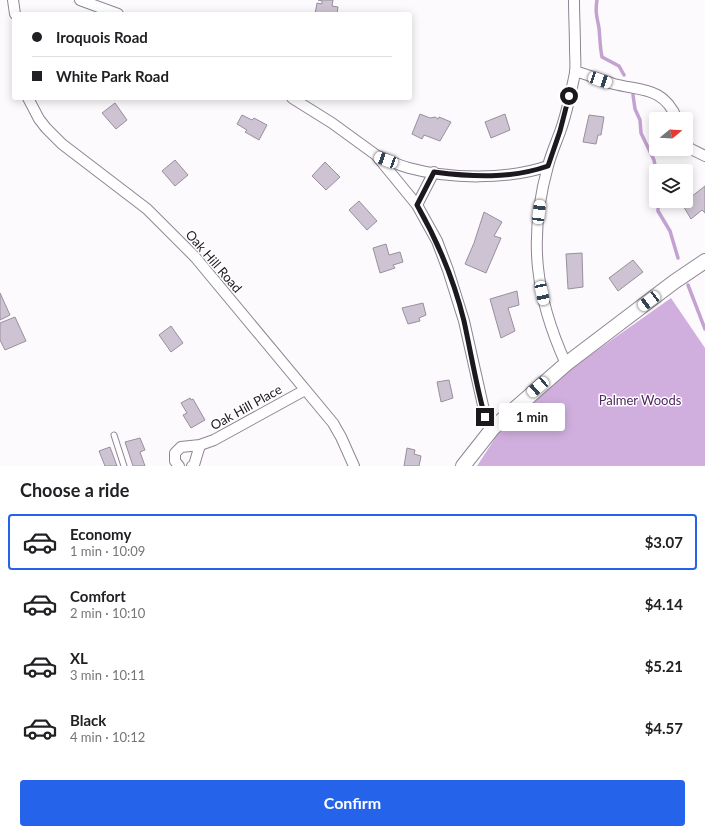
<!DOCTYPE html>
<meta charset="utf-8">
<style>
:root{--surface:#fff;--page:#f6f6f6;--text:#202124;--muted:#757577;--line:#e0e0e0;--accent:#2563eb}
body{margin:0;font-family:Lato,sans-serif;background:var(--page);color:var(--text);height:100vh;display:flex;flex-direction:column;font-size:15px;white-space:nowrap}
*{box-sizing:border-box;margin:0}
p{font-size:13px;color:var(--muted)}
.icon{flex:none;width:22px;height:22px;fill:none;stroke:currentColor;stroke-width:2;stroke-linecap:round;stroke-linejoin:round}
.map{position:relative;height:466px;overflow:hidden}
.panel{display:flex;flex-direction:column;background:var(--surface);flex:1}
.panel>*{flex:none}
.banner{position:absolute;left:12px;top:12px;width:400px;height:88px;border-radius:4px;box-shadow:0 2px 10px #0003;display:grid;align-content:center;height:88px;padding:0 20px;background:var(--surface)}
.needle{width:26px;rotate:72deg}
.fabs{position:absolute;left:649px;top:112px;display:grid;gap:8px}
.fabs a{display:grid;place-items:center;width:44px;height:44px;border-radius:4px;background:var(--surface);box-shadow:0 2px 10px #0003;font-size:20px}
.end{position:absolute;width:18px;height:18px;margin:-9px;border:5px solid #1c181d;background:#fff;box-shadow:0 0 0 2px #fff}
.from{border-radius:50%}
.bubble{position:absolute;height:28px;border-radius:4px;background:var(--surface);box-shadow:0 2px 10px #0003;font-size:13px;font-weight:700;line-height:28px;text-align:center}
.car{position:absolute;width:12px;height:24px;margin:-12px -6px;border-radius:5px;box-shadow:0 0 3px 1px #0007;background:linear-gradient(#fff 24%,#345 0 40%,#fff 0 76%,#345 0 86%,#fff 0)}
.banner b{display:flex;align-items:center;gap:14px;height:38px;font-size:15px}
.banner b+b{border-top:1px solid var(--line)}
.banner i{width:10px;height:10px;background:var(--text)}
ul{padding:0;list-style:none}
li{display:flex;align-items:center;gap:12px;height:56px;margin:0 8px 6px;padding:0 12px;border:2px solid transparent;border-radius:4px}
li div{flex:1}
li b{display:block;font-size:15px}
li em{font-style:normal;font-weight:700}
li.active{border-color:var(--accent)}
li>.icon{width:36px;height:36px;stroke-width:1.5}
h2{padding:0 20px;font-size:18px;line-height:48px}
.primary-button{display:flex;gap:8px;margin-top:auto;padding:8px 20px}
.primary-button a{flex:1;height:46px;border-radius:4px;background:var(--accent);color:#fff;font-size:16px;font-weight:700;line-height:46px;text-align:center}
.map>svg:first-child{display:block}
</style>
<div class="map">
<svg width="705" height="466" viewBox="0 0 705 466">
<rect width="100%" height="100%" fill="#fcfafd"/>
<path fill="#d0afde" d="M 671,298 L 705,348 L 705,466 L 477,466 L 514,409 Z"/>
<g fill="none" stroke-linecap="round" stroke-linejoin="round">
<path stroke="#c3a2d1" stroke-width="3.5" d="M 597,0 C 595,12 597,17 599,28 C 600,38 600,48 602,57 L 619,66 L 624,75
M 633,95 L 635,109 L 640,120 L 641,133 L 654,160 L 656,171
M 658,201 L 658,211 L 670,231 L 678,258
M 688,285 L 705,329"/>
</g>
<path fill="#cdc3d2" stroke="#998f9d" d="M 318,0 L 333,0 L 332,6 L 338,7 L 337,14 L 315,14 L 317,3 L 322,4 L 322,1 Z
M 115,103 L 127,120 L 116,129 L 102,113 Z
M 420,114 L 430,118 L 435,117 L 438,119 L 439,117 L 451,122 L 440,141 L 424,135 L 422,139 L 412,134 Z
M 505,114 L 510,130 L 491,138 L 485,122 Z
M 242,115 L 252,120 L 254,118 L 267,125 L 259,140 L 245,132 L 247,130 L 237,124 Z
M 589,115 L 604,117 L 601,135 L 598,135 L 596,144 L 583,142 Z
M 175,160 L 188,175 L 175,186 L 162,171 Z
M 325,162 L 340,177 L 326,190 L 312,176 Z
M 705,186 L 705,213 L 702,210 L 691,219 L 682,204 Z
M 359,201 L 377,221 L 367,230 L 349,210 Z
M 484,212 L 502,222 L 494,236 L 501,238 L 486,273 L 465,264 L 474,243 Z
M 386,244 L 389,255 L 400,252 L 403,262 L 393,265 L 395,268 L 380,273 L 373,248 Z
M 582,253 L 583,287 L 568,289 L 566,254 Z
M 633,260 L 643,272 L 618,291 L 609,278 Z
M 517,291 L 519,305 L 508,308 L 515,331 L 501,338 L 490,299 Z
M 0,293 L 10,315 L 0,320 Z
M 423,303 L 426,315 L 419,318 L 420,321 L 408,324 L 402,308 Z
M 15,317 L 26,341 L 5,350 L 0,340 L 0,323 Z
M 171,326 L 183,343 L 171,352 L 159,335 Z
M 449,380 L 453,398 L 441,402 L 437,382 Z
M 190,398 L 191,400 L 193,399 L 205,420 L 191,428 L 183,415 L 187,413 L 181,403 Z
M 140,438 L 145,450 L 140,452 L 145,466 L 133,466 L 125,442 Z
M 110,447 L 117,466 L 105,466 L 99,451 Z
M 407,448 L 415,450 L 414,454 L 421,456 L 419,466 L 404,466 Z"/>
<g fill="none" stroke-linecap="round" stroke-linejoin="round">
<g stroke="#8e8593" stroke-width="7">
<path id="lane" d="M 114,435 L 124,466"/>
</g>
<g stroke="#8e8593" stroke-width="12">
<path id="street" d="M 13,0 L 15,14
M 80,0 L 118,14
M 575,71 C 588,75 601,80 614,84 C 642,91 664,87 677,119
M 28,98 L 39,119 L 46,128 L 62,144 L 147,209 L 195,257 L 333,423 L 341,437 L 354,466
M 292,98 L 332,123 L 376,155 L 417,205 L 437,241 L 448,270 L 464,321 L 484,410 L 485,417 L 493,428
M 686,141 L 689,148 L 705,156
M 377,156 C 388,160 398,165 409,168 C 449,179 508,180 548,166
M 417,205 L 434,172
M 566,364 C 535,296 528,238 548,166 C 551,154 556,143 560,132 C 567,113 571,92 575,73 C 576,65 575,56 575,49 C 575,32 574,16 574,0
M 200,445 L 214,440 L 305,390
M 179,466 L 175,461 L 175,453 L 181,447 L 200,445 L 194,465 L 192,466"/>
</g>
<g stroke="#8e8593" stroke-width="16">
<path id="secondary" d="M 463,466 L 493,428 L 566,364 L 674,282 L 705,261"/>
</g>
<use href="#lane" stroke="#fff" stroke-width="5"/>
<use href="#street" stroke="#fff" stroke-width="10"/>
<use href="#secondary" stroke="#fff" stroke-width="14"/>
</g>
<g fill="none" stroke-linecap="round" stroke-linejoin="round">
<path stroke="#1c181d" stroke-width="5" d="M 485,417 C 476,385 471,353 464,321 C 454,280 438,242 417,205 L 434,172 C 472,177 511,179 548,166 L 560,131 L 569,96"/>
</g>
<g text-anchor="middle" stroke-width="3" stroke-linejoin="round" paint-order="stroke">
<g font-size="13" fill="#1c181d" stroke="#fff">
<text transform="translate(214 261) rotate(49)" y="5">Oak Hill Road</text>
<text transform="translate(246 407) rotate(-29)" y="5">Oak Hill Place</text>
</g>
<g font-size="13" fill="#4f265f" stroke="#fff">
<text x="640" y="405">Palmer Woods</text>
</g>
</g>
</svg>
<div class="fabs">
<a><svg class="needle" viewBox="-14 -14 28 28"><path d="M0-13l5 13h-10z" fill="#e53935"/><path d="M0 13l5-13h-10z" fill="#757577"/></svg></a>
<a><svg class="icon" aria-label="layers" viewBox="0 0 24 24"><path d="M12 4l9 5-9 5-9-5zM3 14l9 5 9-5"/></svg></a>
</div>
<i class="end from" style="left:569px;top:96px"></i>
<i class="end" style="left:485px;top:417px"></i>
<div class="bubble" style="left:499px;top:403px;width:66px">1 min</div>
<i class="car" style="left:600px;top:80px;rotate:109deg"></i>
<i class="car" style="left:386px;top:160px;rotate:290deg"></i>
<i class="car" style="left:539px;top:212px;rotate:7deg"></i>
<i class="car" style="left:542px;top:293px;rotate:168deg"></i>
<i class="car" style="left:649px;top:301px;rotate:233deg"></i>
<i class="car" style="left:538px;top:387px;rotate:229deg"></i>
<div class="banner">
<b><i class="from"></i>Iroquois Road</b>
<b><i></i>White Park Road</b>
</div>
</div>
<section class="panel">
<h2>Choose a ride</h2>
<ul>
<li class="active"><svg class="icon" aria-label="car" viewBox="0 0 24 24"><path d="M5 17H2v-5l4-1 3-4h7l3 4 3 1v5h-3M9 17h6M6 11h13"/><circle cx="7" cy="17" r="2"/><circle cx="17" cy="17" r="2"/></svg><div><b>Economy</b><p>1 min · 10:09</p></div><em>$3.07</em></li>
<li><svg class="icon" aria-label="car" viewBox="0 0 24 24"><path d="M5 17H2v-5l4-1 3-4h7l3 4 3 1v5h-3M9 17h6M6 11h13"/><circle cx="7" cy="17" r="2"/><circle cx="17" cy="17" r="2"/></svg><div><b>Comfort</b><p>2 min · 10:10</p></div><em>$4.14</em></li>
<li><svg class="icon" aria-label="car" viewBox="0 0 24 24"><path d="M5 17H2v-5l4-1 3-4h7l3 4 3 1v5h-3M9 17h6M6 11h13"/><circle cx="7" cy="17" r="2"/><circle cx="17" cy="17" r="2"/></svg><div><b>XL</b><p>3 min · 10:11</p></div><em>$5.21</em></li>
<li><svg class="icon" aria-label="car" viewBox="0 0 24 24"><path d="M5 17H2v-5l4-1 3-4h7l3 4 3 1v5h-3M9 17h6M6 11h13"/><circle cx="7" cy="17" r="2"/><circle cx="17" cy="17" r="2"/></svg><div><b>Black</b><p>4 min · 10:12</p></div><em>$4.57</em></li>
</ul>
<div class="primary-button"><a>Confirm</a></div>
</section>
